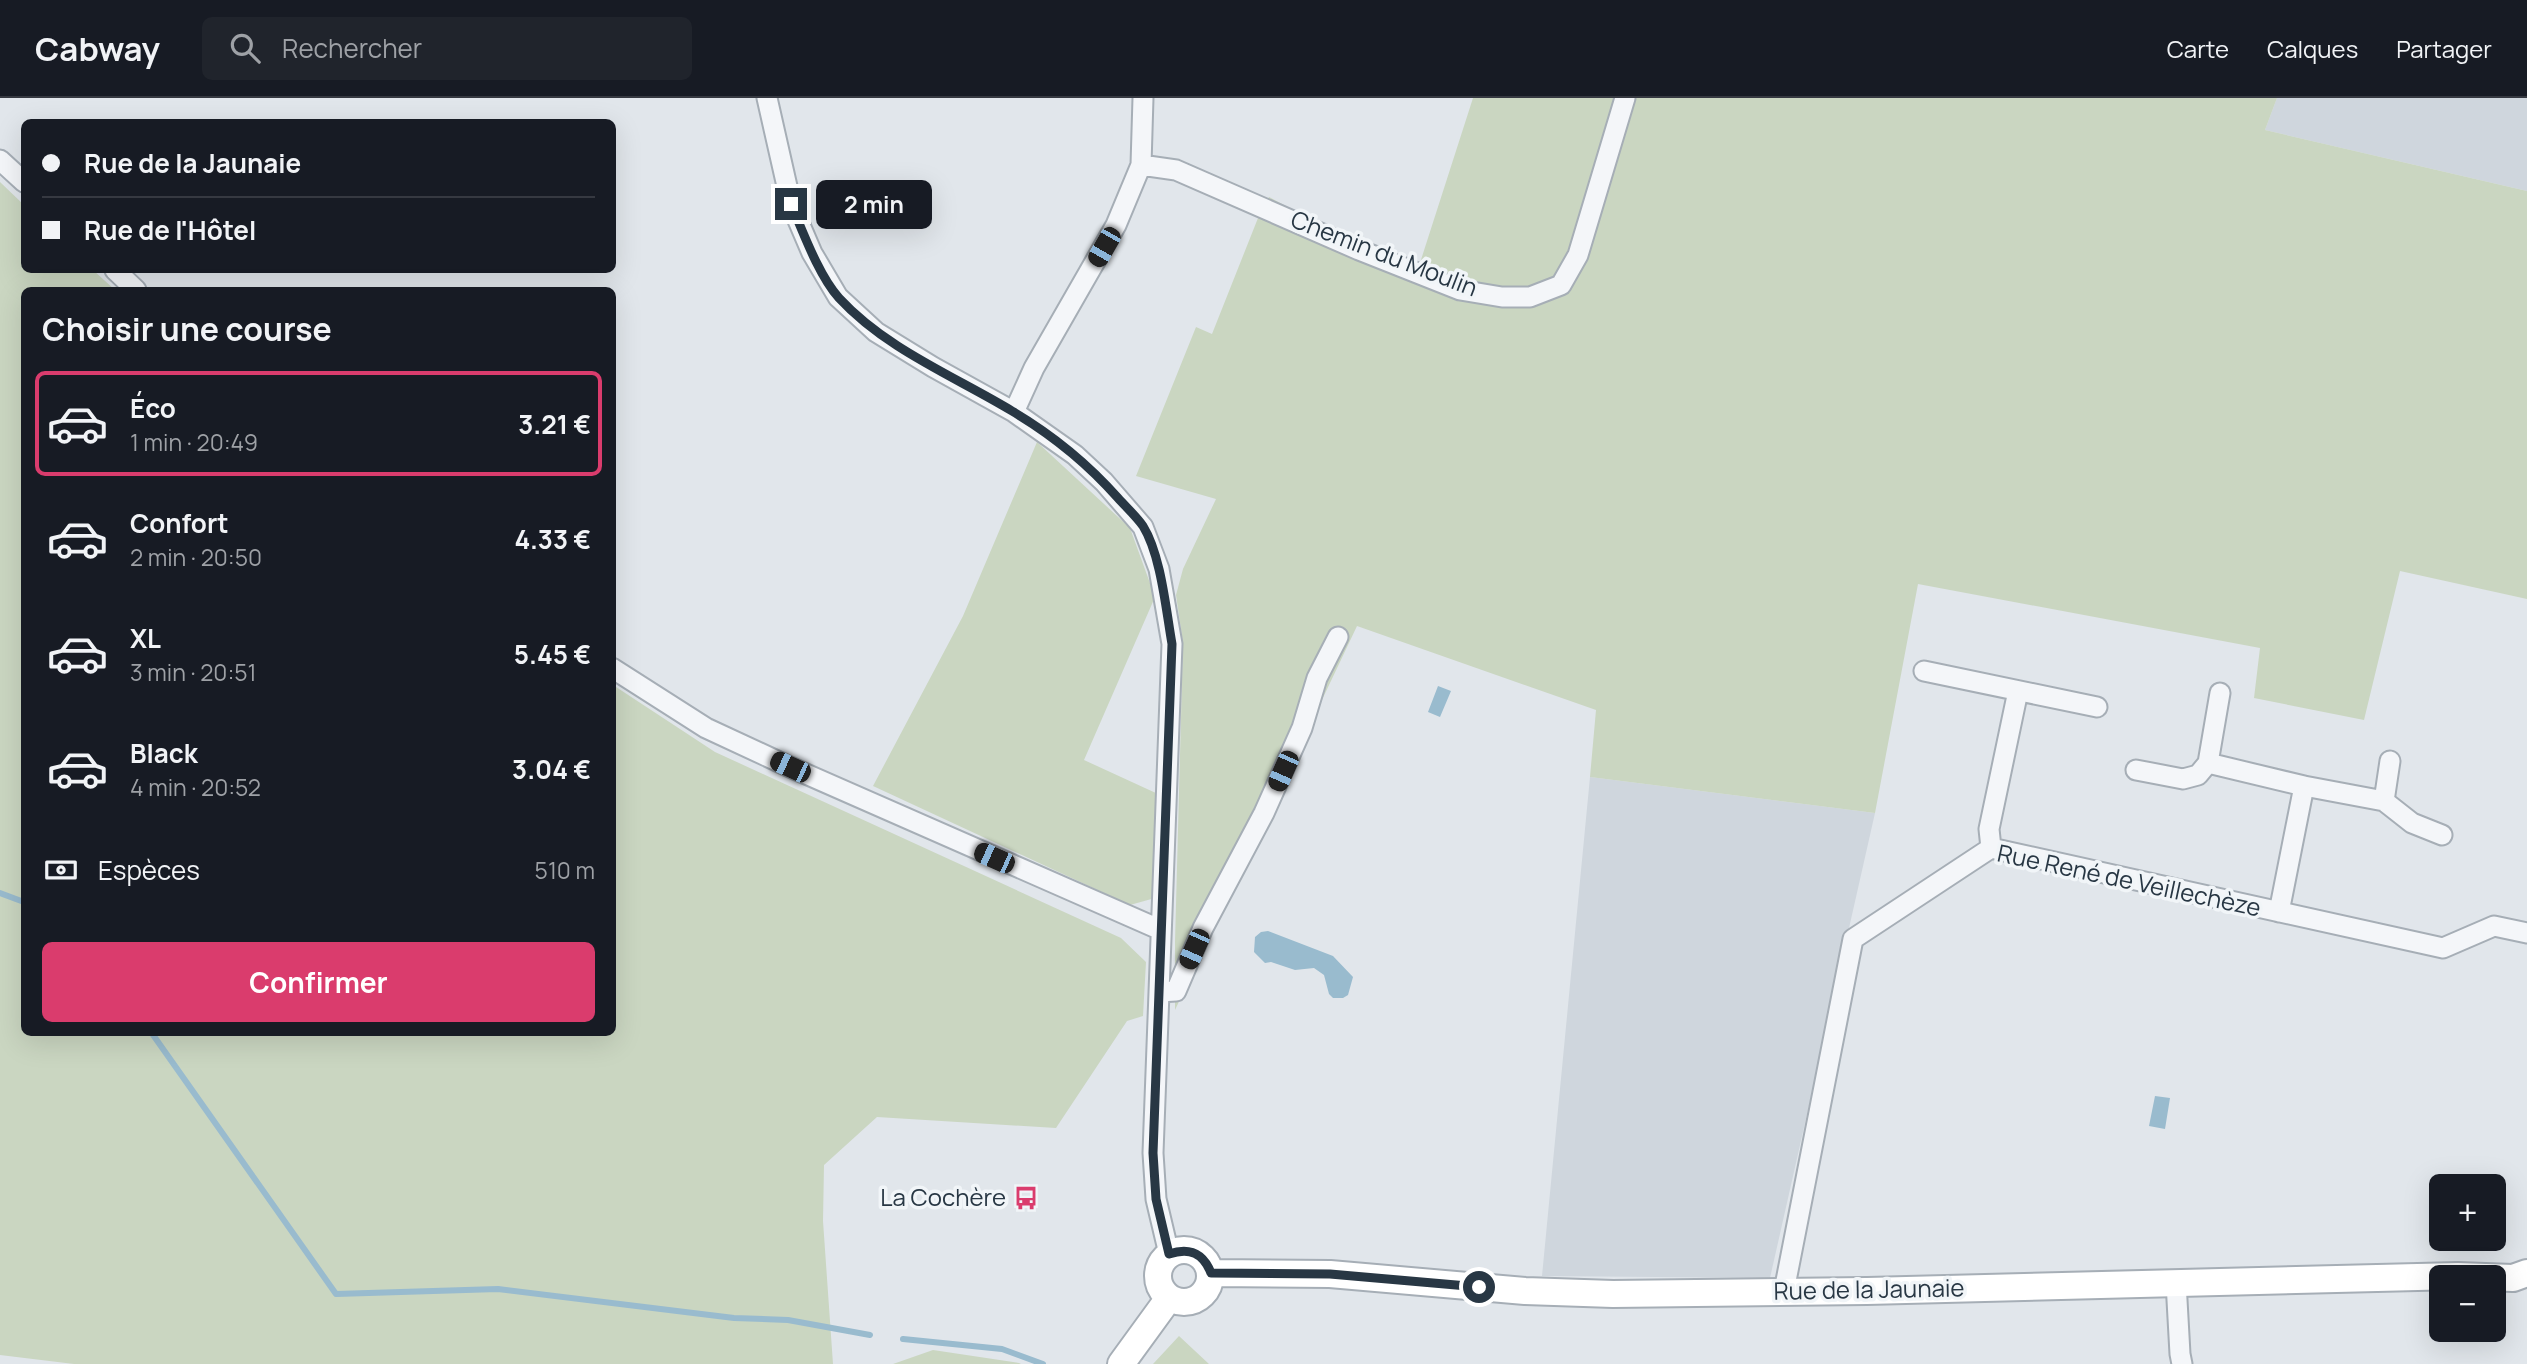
<!DOCTYPE html>
<html lang="fr">
<meta charset="utf-8">
<style>
:root{--surface:#171b24;--page:#20242c;--text:#f1f3f6;--muted:#9ea1a6;--line:#363941;--accent:#da3c6d}
body{margin:0;font-family:Manrope,sans-serif;background:var(--page);color:var(--text);height:100vh;display:flex;flex-direction:column;font-size:26px;white-space:nowrap}
*{box-sizing:border-box;margin:0}
p{font-size:23px;color:var(--muted)}
.icon{flex:none;width:38px;height:38px;fill:none;stroke:currentColor;stroke-width:2;stroke-linecap:round;stroke-linejoin:round}
.map{position:relative;flex:1;overflow:hidden}
.drawer{position:absolute;left:21px;top:189px;width:595px;height:749px;display:flex;flex-direction:column;background:var(--surface);border-radius:10px;box-shadow:0 7px 28px #0002}
.drawer>*{flex:none}
.hud{position:absolute;left:21px;top:21px;width:595px;height:154px;border-radius:10px;box-shadow:0 7px 28px #0002;display:grid;align-content:center;height:154px;padding:0 21px;background:var(--surface)}
.controls{position:absolute;left:2429px;top:1076px;display:grid;gap:14px}
.controls a{display:grid;place-items:center;width:77px;height:77px;border-radius:10px;background:var(--surface);box-shadow:0 7px 28px #0002;font-size:35px}
.end{position:absolute;width:32px;height:32px;margin:-16px;border:9px solid #283744;background:#fff;box-shadow:0 0 0 4px #fff}
.from{border-radius:50%}
.bubble{position:absolute;height:49px;border-radius:10px;background:var(--surface);box-shadow:0 7px 28px #0002;font-size:23px;font-weight:700;line-height:49px;text-align:center}
.car{position:absolute;width:21px;height:42px;margin:-21px -10px;border-radius:9px;box-shadow:0 0 5px 2px #0007;background:linear-gradient(#222 24%,#8ab4d8 0 40%,#222 0 76%,#8ab4d8 0 86%,#222 0)}
.hud b{display:flex;align-items:center;gap:24px;height:66px;font-size:26px}
.hud b+b{border-top:2px solid var(--line)}
.hud i{width:18px;height:18px;background:var(--text)}
ul{padding:0;list-style:none}
li{display:flex;align-items:center;gap:21px;height:105px;margin:0 14px 10px;padding:0 7px;border:4px solid transparent;border-radius:10px}
li div{flex:1}
li b{display:block;font-size:26px}
li em{font-style:normal;font-weight:700}
li.current{border-color:var(--accent)}
li>.icon{width:63px;height:63px;stroke-width:1.5}
h2{padding:0 21px;font-size:32px;line-height:84px}
.pay{display:flex;align-items:center;gap:18px;height:77px;padding:0 21px;font-size:26px}
.pay p{margin-inline-start:auto}
.button{display:flex;gap:14px;margin-top:auto;padding:14px 21px}
.button a{flex:1;height:80px;border-radius:10px;background:var(--accent);color:#fff;font-size:28px;font-weight:700;line-height:80px;text-align:center}
header{display:flex;align-items:center;gap:42px;box-sizing:border-box;height:98px;padding:0 35px;background:var(--surface);border-bottom:2px solid var(--line)}
header strong{font-size:33px}
nav{display:flex;gap:38px;margin-inline-start:auto;font-size:24px}
.search{width:490px;height:63px;background:var(--page);display:flex;align-items:center;gap:18px;box-sizing:border-box;padding:0 24px;border-radius:10px;color:var(--muted);font-size:26px}
.map>svg:first-child{display:block}
</style>
<header>
<strong>Cabway</strong>
<div class="search"><svg class="icon" aria-label="search" viewBox="0 0 24 24"><circle cx="10" cy="10" r="6"/><path d="M15 15l6 6"/></svg>Rechercher</div>
<nav><a>Carte</a><a>Calques</a><a>Partager</a></nav>
</header>
<div class="map">
<svg width="2527" height="1266" viewBox="0 0 2527 1266">
<rect width="100%" height="100%" fill="#e1e6eb"/>
<path fill="#cfd6dd" d="M 2277,0 L 2527,0 L 2527,93 L 2265,32 Z
M 1590,679 L 1875,715 L 1770,1180 L 1542,1178 Z"/>
<path fill="#cad6c1" d="M 1473,0 L 2277,0 L 2265,32 L 2527,93 L 2527,501 L 2400,473 L 2364,622 L 2254,600 L 2260,550 L 1918,486 L 1875,715 L 1590,679 L 1596,612 L 1357,528 L 1175,912 L 1175,844 L 1183,545 L 1176,497 L 1183,471 L 1216,401 L 1136,378 L 1196,229 L 1212,236 L 1260,115 L 1269,99 L 1336,135 L 1419,168 Z
M 0,84 L 24,107 L 24,172 L 93,172 L 115,192 L 24,192 L 24,934 L 612,934 L 613,587 L 715,654 L 1121,840 L 1146,864 L 1143,918 L 1127,923 L 1056,1030 L 877,1019 L 824,1067 L 823,1123 L 833,1266 L 74,1266 L 0,1257 Z
M 1037,344 L 1130,430 L 1155,499 L 1084,662 L 1158,696 L 1155,800 L 1130,807 L 873,688 L 963,518 Z
M 1179,1238 L 1209,1266 L 1153,1266 Z
M 933,1252 L 1019,1265 L 1021,1266 L 893,1266 Z"/>
<path fill="#99bbce" d="M 1438,588 L 1451,593 L 1440,619 L 1428,614 Z
M 1268,833 L 1333,858 L 1353,879 L 1348,897 L 1343,900 L 1333,900 L 1329,896 L 1324,877 L 1314,870 L 1295,872 L 1271,864 L 1265,865 L 1254,854 L 1255,839 L 1261,834 Z
M 2155,998 L 2170,1000 L 2165,1031 L 2149,1028 Z"/>
<g fill="none" stroke-linecap="round" stroke-linejoin="round">
<path stroke="#99bbce" stroke-width="6" d="M 0,795 L 24,804
M 151,934 L 336,1196 L 498,1191 L 734,1220 L 788,1222 L 870,1237
M 903,1241 L 1002,1251 L 1043,1266"/>
<g stroke="#a6aeb6" stroke-width="23">
<path id="street" d="M 767,0 L 791,106 L 812,155 L 838,199 L 876,234 L 933,269 L 1014,314 L 1075,357 L 1104,384 L 1143,429 L 1159,471 L 1172,546 L 1153,1055 L 1156,1101 L 1169,1156
M 0,62 L 24,84
M 1141,67 L 1176,72 L 1359,152 L 1460,192 L 1502,199 L 1530,199 L 1561,187 L 1578,157 L 1625,0
M 115,172 L 136,192
M 1014,314 L 1034,270 L 1116,127 L 1141,67 L 1143,0
M 612,570 L 706,630 L 790,669 L 1161,832
M 1924,573 L 2097,609
M 2220,595 L 2208,665 L 2304,688
M 2136,672 L 2183,681 L 2198,677 L 2208,665
M 2384,703 L 2390,663
M 1991,750 L 1989,731 L 2018,593
M 2279,814 L 2304,688 L 2384,703 L 2412,725 L 2442,737
M 1159,894 L 1176,893 L 1203,830 L 1264,715 L 1302,630 L 1317,580 L 1338,539
M 2176,1184 L 2180,1256 L 2182,1266
M 1784,1193 L 1853,841 L 1991,750 L 2443,850 L 2494,828 L 2527,835"/>
</g>
<g stroke="#a6aeb6" stroke-width="30">
<path id="secondary" d="M1158 1178a26 26 0 1 1 52 0a26 26 0 1 1-52 0Z
M 1211,1175 L 1330,1176 L 1525,1193 L 1613,1196 L 1867,1193 L 2458,1178 L 2513,1180 L 2527,1175
M 1121,1266 L 1169,1200"/>
</g>
<use href="#street" stroke="#f4f6f9" stroke-width="19"/>
<use href="#secondary" stroke="#fff" stroke-width="26"/>
</g>
<g fill="none" stroke-linecap="round" stroke-linejoin="round">
<path stroke="#283744" stroke-width="9" d="M 791,106 C 803,134 819,178 839,200 C 886,251 954,278 1012,313 C 1051,336 1088,366 1118,400 C 1126,409 1136,418 1143,428 C 1161,457 1166,512 1172,546 L 1153,1055 L 1156,1101 L 1169,1156 C 1190,1149 1203,1155 1211,1175 L 1330,1176 L 1479,1189"/>
</g>
<defs>
<g id="bus-bare" transform="scale(1.89)"><path d="M-5-6H5V4H4V6H2V4H-2V6H-4V4H-5ZM-3.5-4V0h7V-4ZM-3.5 1.2v1.5H-2V1.2ZM2 1.2v1.5H3.5V1.2Z" fill="#da3c6d" stroke="#f1f5f8" stroke-width="2.5" paint-order="stroke"/></g>
</defs>
<g fill-rule="evenodd">
<use href="#bus-bare" x="1026" y="1100"/>
</g>
<g text-anchor="middle" stroke-width="7" stroke-linejoin="round" paint-order="stroke">
<g font-size="24" fill="#283744" stroke="#f1f5f8">
<text transform="translate(1384 156) rotate(21)" y="8">Chemin du Moulin</text>
<text transform="translate(2129 783) rotate(12)" y="8">Rue René de Veillechèze</text>
<text transform="translate(1869 1192) rotate(-1)" y="8">Rue de la Jaunaie</text>
</g>
<g font-size="24" fill="#283744" stroke="#f1f5f8" text-anchor="end">
<text x="1006" y="1108">La Cochère</text>
</g>
</g>
</svg>
<div class="controls">
<a>+</a>
<a>−</a>
</div>
<i class="end from" style="left:1479px;top:1189px"></i>
<i class="end" style="left:791px;top:106px"></i>
<div class="bubble" style="left:816px;top:82px;width:116px">2 min</div>
<i class="car" style="left:1104px;top:149px;rotate:210deg"></i>
<i class="car" style="left:790px;top:669px;rotate:295deg"></i>
<i class="car" style="left:1283px;top:673px;rotate:204deg"></i>
<i class="car" style="left:994px;top:760px;rotate:294deg"></i>
<i class="car" style="left:1194px;top:851px;rotate:204deg"></i>
<div class="hud">
<b><i class="from"></i>Rue de la Jaunaie</b>
<b><i></i>Rue de l'Hôtel</b>
</div>
<section class="drawer">
<h2>Choisir une course</h2>
<ul>
<li class="current"><svg class="icon" aria-label="car" viewBox="0 0 24 24"><path d="M5 17H2v-5l4-1 3-4h7l3 4 3 1v5h-3M9 17h6M6 11h13"/><circle cx="7" cy="17" r="2"/><circle cx="17" cy="17" r="2"/></svg><div><b>Éco</b><p>1 min · 20:49</p></div><em>3.21 €</em></li>
<li><svg class="icon" aria-label="car" viewBox="0 0 24 24"><path d="M5 17H2v-5l4-1 3-4h7l3 4 3 1v5h-3M9 17h6M6 11h13"/><circle cx="7" cy="17" r="2"/><circle cx="17" cy="17" r="2"/></svg><div><b>Confort</b><p>2 min · 20:50</p></div><em>4.33 €</em></li>
<li><svg class="icon" aria-label="car" viewBox="0 0 24 24"><path d="M5 17H2v-5l4-1 3-4h7l3 4 3 1v5h-3M9 17h6M6 11h13"/><circle cx="7" cy="17" r="2"/><circle cx="17" cy="17" r="2"/></svg><div><b>XL</b><p>3 min · 20:51</p></div><em>5.45 €</em></li>
<li><svg class="icon" aria-label="car" viewBox="0 0 24 24"><path d="M5 17H2v-5l4-1 3-4h7l3 4 3 1v5h-3M9 17h6M6 11h13"/><circle cx="7" cy="17" r="2"/><circle cx="17" cy="17" r="2"/></svg><div><b>Black</b><p>4 min · 20:52</p></div><em>3.04 €</em></li>
</ul>
<div class="pay"><svg class="icon" aria-label="cash" viewBox="0 0 24 24"><path d="M3 7h18v10H3z"/><circle cx="12" cy="12" r="2"/></svg>Espèces<p>510 m</p></div>
<div class="button"><a>Confirmer</a></div>
</section>
</div>
